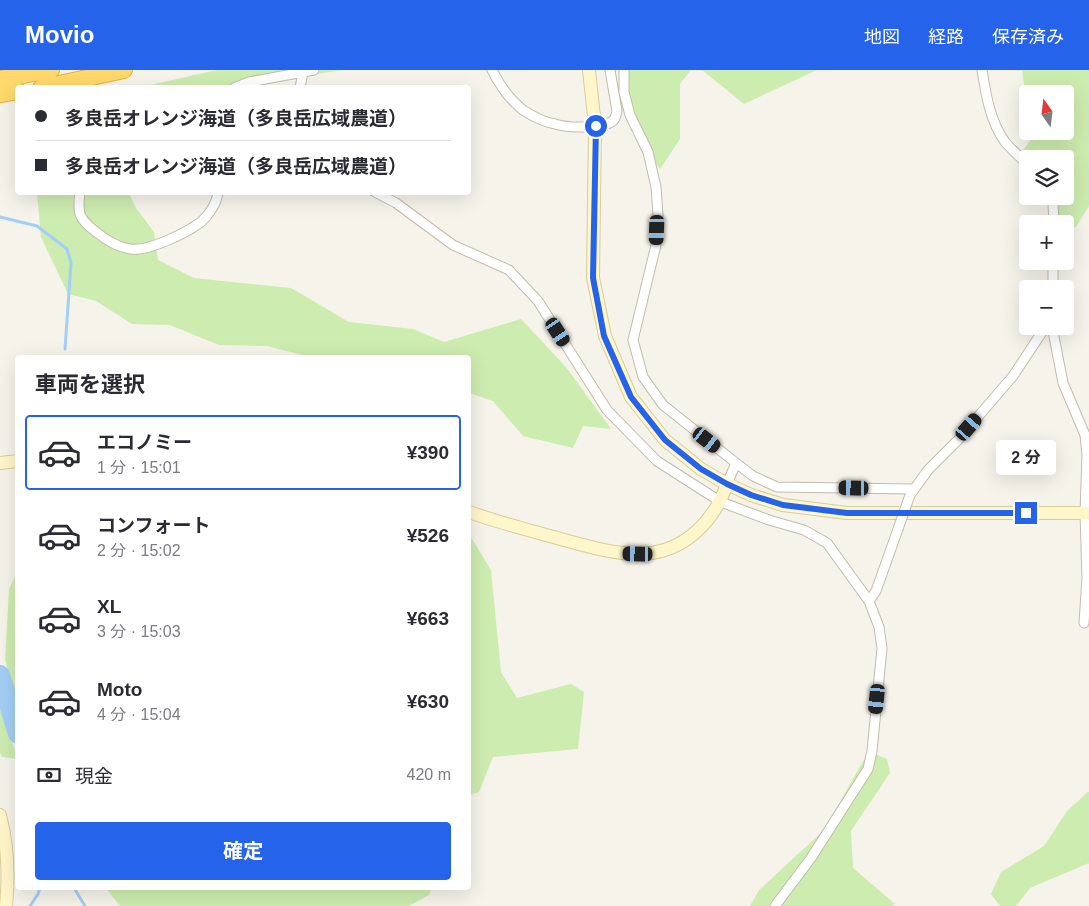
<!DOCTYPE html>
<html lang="ja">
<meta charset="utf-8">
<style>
:root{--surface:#fff;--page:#f2f2f3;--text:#2b2b33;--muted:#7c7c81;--line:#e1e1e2;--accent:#2563eb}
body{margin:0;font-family:Arial,"Noto Sans JP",sans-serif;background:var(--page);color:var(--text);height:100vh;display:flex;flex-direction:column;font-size:19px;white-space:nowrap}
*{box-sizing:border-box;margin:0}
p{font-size:16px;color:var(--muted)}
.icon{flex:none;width:28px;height:28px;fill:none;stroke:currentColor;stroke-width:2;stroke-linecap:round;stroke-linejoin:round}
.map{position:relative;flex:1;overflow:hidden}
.details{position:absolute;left:15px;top:285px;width:456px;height:535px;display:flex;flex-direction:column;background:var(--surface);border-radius:5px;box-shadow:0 5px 20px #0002}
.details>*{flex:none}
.banner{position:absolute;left:15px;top:15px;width:456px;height:110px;border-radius:5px;box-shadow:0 5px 20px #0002;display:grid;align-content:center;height:110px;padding:0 20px;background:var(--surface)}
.needle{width:32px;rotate:346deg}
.buttons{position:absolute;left:1019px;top:15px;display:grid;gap:10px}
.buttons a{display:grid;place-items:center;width:55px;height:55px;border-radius:5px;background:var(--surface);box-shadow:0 5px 20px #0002;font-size:25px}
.end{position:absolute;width:22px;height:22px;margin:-11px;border:6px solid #2563eb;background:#fff;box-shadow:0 0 0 2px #fff}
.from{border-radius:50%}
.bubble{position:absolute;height:35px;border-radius:5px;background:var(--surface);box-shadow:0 5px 20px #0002;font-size:16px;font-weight:700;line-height:35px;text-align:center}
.car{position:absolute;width:15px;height:30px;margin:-15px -8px;border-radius:6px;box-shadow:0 0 4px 1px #0007;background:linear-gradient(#222 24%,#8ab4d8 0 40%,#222 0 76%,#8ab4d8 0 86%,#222 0)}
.banner b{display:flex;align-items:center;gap:18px;height:48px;font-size:19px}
.banner b+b{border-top:1px solid var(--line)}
.banner i{width:12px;height:12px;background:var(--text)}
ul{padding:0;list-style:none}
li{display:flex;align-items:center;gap:15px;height:75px;margin:0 10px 8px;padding:0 10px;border:2px solid transparent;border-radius:5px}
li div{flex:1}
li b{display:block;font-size:19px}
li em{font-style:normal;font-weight:700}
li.selected{border-color:var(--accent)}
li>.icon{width:45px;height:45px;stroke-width:1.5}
h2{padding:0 20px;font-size:22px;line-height:60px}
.pay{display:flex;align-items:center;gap:12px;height:55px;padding:0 20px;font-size:19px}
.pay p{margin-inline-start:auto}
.cta{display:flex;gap:10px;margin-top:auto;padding:10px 20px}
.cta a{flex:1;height:58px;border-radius:5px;background:var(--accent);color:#fff;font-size:20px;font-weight:700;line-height:58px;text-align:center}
header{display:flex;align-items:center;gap:30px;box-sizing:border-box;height:70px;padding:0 25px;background:var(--accent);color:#fff}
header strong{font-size:24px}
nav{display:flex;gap:28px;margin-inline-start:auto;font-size:18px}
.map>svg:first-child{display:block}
</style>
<header>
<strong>Movio</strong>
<nav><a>地図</a><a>経路</a><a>保存済み</a></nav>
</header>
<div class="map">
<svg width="1089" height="836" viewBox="0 0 1089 836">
<rect width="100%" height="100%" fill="#f6f3ea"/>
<path fill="#cdecb0" d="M 217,0 L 343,0 L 230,17 L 137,18 Z
M 620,0 L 691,0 L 680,14 L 680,69 L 660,99 L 631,58 L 620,14 Z
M 702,0 L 817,0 L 744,34 Z
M 1022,0 L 1089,0 L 1089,136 L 1076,157 L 1065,158 L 1065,154 L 1058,154 L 1058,126 L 1065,126 L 1065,89 L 1029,89 L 1023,80 L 1032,68 L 1032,61 L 1065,61 L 1065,24 L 1028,24 L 1027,36 Z
M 37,123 L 129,123 L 136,138 L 154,162 L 158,190 L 194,208 L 291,218 L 349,252 L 413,259 L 444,272 L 521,249 L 566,297 L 611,359 L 583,356 L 573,378 L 523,366 L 493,331 L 469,323 L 469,288 L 310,287 L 267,276 L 219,275 L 170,255 L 132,254 L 96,231 L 68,224 L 41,167 Z
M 469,464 L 491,500 L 501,602 L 517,628 L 571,614 L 584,622 L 578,679 L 493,687 L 479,722 L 469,725 Z
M 17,502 L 17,635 L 5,589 L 9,519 Z
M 0,639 L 17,686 L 17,689 L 2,687 L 0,683 Z
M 875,684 L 887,689 L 890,703 L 851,761 L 853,798 L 895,834 L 892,836 L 750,836 L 759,820 L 824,760 L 863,691 Z
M 1089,721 L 1089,793 L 1030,818 L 1016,836 L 1000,836 L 991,824 L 1001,802 L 1044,776 L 1067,741 Z
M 106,818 L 432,818 L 429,825 L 409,836 L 120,836 Z"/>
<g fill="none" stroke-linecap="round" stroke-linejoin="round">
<path stroke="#a3cef6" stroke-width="3" d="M 0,147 L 37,156 L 67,179 L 71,193 L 65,279
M 74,818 L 85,836
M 30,836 L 38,824 L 40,818"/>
<path stroke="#a3cef6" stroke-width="20" d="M 0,605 L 18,664"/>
<g stroke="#c2bcab" stroke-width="11">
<path id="street" d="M 492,0 C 500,16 509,29 523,40 C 532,46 544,52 555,54 C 568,58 602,59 613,51 C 616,48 616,45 617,41 L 610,0
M 624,0 L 624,22 L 630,45 L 648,82 L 656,117 L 658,145 L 656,175 L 633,270 L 643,307 L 663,335 L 736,393
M 982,0 C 986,25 990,51 1005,72 C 1012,80 1020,87 1028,95
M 234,18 L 249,12 L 314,0
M 300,18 L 303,2
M 80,122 C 77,144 79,149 96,162 C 106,170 117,177 130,179 C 148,182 186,163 201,152 C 209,145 217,133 218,122
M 375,122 L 396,133 L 453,175 L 509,200 L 538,231 L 607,340 L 657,391 L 721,432 L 769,450 L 804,460 L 827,473 L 869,531 L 879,557 L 882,578 L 872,681 L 868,699 L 811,788 L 775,836
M 1050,126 L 1053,134 L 1054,154
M 1053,219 L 1053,191
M 1052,256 L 1063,313 L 1085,365 L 1087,385 L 1085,443 L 1087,508 L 1084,553
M 727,414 L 736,393 L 753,406 L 777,417 L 913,419
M 910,425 L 928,400 L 958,370 L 1013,306 L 1046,256
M 869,531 L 876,521 L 898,459"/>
</g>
<g stroke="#d9cc97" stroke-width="14">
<path id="secondary" d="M 589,0 L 595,56 L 593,208 L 605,266 L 631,327 L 665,370 L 701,399 L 727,414 L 751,425 L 783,435 L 847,443 L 1089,443
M 0,393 L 18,391
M 469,442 C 500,453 532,461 564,470 C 610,482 657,498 697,461 C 712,447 720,433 727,414
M 0,745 C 8,775 9,805 6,836"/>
</g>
<g stroke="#e9b331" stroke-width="18">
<path id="highway" d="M 0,9 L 51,0
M 41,18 L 124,0
M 0,24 L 18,21"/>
</g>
<use href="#street" stroke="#fff" stroke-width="9"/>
<use href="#secondary" stroke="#fff6cb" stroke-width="12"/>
<use href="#highway" stroke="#ffd96c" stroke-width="16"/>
<g stroke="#c2bcab" stroke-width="11" stroke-linecap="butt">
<path id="street-bridge" d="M 898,459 L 910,425"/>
</g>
<use href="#street-bridge" stroke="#fff" stroke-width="9"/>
</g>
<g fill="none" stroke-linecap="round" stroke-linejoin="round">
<path stroke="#2563eb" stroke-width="6" d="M 596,56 L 593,208 L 604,266 L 631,327 L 665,370 L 701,399 L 727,414 L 751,425 L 783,435 L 847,443 L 1026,443"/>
</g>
</svg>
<div class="buttons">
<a><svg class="needle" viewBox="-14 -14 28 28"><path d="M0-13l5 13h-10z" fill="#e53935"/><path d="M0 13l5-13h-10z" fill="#7c7c81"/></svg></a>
<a><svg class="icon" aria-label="layers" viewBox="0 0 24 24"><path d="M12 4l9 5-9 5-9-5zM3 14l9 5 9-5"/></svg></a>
<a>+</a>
<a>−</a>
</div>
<i class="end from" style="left:596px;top:56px"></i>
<i class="end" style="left:1026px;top:443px"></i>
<div class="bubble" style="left:996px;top:370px;width:60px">2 分</div>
<i class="car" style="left:657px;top:160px;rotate:182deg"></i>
<i class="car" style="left:558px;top:262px;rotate:147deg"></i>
<i class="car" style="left:969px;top:357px;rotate:41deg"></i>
<i class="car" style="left:707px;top:370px;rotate:128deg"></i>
<i class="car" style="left:854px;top:418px;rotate:271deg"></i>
<i class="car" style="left:638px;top:484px;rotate:271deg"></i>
<i class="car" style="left:877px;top:629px;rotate:186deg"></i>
<div class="banner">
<b><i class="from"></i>多良岳オレンジ海道（多良岳広域農道）</b>
<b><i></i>多良岳オレンジ海道（多良岳広域農道）</b>
</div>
<section class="details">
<h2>車両を選択</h2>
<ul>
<li class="selected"><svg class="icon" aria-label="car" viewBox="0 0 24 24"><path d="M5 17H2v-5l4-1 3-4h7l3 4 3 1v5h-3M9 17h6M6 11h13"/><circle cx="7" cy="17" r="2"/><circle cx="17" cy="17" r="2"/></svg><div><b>エコノミー</b><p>1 分 · 15:01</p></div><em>¥390</em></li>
<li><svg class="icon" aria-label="car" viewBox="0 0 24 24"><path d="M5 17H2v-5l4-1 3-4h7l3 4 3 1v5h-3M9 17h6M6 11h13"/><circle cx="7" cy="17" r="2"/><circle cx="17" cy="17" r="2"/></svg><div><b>コンフォート</b><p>2 分 · 15:02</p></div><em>¥526</em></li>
<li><svg class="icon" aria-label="car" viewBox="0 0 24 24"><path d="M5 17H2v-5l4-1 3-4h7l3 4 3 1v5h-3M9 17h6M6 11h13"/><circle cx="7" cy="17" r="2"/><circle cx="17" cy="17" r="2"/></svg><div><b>XL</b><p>3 分 · 15:03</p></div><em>¥663</em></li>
<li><svg class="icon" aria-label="car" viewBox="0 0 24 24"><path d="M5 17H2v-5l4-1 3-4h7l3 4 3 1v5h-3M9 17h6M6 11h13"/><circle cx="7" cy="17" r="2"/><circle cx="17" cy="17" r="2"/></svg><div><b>Moto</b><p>4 分 · 15:04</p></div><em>¥630</em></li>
</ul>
<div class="pay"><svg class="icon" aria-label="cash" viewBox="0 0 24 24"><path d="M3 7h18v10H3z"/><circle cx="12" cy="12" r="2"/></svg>現金<p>420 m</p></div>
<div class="cta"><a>確定</a></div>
</section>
</div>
